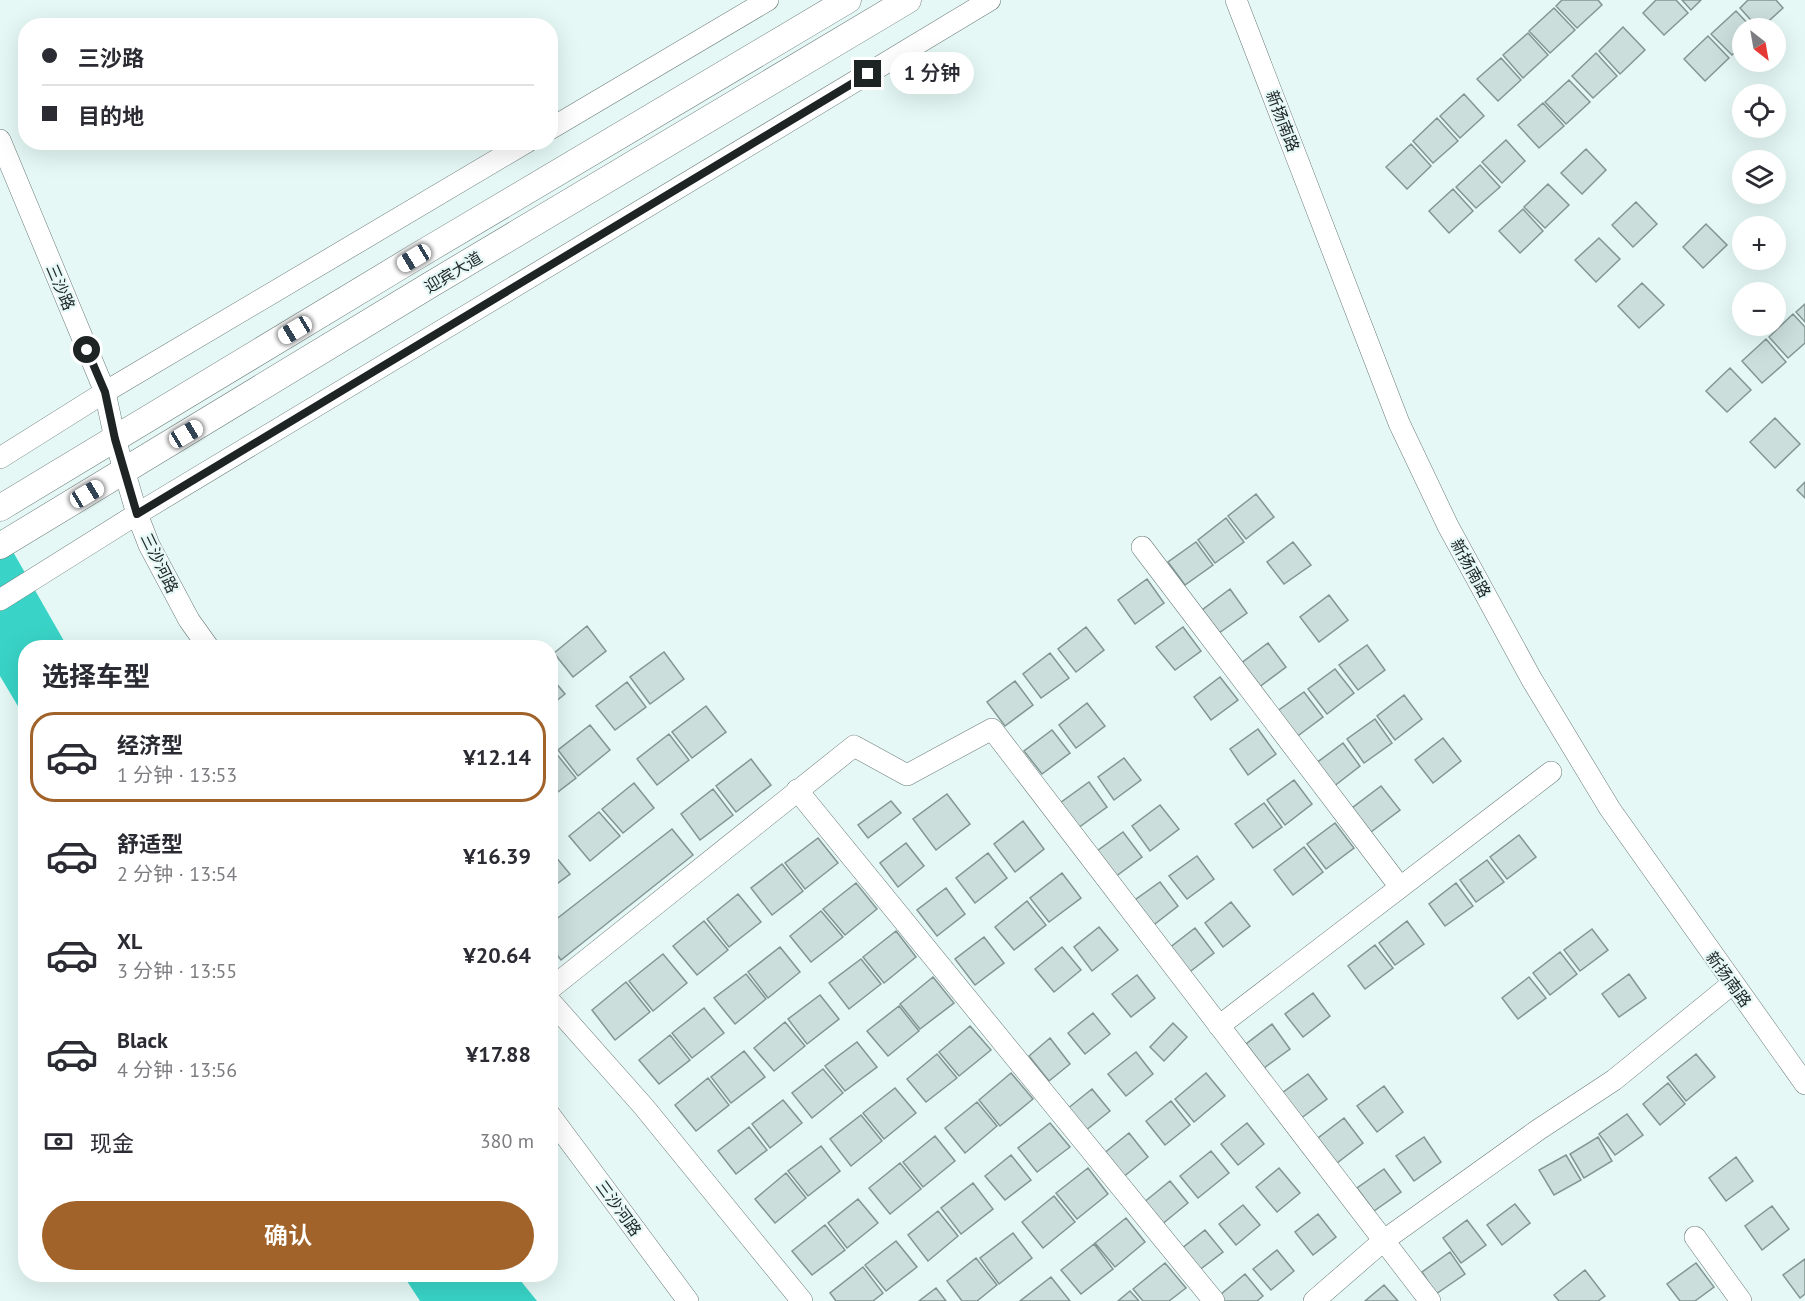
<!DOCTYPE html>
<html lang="zh">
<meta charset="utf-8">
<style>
:root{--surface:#fff;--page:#f7f7f7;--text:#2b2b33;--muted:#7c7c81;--line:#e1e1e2;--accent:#a16329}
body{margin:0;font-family:"PT Sans","Noto Sans SC",sans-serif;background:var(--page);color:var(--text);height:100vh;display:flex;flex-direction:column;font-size:22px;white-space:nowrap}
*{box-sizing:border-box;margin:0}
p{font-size:20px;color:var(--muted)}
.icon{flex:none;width:33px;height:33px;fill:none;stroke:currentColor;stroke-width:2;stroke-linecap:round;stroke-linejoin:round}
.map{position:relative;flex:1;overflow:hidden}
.panel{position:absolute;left:18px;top:640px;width:540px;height:642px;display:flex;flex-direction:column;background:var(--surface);border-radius:24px;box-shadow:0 6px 24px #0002}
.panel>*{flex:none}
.top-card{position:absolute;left:18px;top:18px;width:540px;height:132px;border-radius:24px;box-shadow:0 6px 24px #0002;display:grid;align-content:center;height:132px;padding:0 24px;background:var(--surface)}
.needle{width:39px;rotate:149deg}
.tools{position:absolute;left:1732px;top:18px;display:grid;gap:12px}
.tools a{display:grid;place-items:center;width:54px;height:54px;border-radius:50%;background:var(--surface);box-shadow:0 6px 24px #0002;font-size:30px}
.end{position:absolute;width:27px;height:27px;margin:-14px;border:8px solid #1d2423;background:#fff;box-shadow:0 0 0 3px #fff}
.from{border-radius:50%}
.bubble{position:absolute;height:42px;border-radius:21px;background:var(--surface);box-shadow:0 6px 24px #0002;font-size:20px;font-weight:600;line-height:42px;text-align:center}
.car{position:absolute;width:18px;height:36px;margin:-18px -9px;border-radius:8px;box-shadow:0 0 4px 2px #0007;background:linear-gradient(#fff 24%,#345 0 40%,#fff 0 76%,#345 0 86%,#fff 0)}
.top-card b{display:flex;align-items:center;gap:21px;height:57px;font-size:22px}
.top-card b+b{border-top:2px solid var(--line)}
.top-card i{width:15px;height:15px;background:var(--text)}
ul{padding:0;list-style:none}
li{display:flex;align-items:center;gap:18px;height:90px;margin:0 12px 9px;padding:0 12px;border:3px solid transparent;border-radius:24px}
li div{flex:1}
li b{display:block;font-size:22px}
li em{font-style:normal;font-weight:600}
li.active{border-color:var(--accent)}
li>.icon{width:54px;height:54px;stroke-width:1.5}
h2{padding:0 24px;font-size:27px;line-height:72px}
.pay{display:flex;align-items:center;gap:15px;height:66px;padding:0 24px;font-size:22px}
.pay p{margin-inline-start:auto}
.cta{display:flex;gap:12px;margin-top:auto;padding:12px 24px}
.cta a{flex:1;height:69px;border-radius:36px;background:var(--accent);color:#fff;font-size:24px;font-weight:600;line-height:69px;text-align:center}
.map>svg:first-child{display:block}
</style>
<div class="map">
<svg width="1805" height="1301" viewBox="0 0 1805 1301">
<rect width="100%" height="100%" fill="#e5f8f5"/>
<path fill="#39d4c7" d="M 0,529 L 68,648 L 26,648 L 25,718 L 0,676 Z
M 403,1275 L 516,1275 L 537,1301 L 420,1301 Z"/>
<path fill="#cbdedb" stroke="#849693" stroke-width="1.5" d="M 1562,0 L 1598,0 L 1602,5 L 1577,28 L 1556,6 Z
M 1656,0 L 1676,0 L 1688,13 L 1664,35 L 1643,13 Z
M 1682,0 L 1701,0 L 1691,10 Z
M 1748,0 L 1776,0 L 1783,8 L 1761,28 L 1758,28 L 1740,8 Z
M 1554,8 L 1575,30 L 1550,53 L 1529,31 Z
M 1736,11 L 1752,28 L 1743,28 L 1743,45 L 1732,55 L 1711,34 Z
M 1623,27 L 1645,50 L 1620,74 L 1599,51 Z
M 1528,33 L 1548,55 L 1523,78 L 1503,55 Z
M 1708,36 L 1729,58 L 1705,81 L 1684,59 Z
M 1596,53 L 1617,76 L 1593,98 L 1572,76 Z
M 1501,58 L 1521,80 L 1498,101 L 1477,79 Z
M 1569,80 L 1590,102 L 1566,124 L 1545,102 Z
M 1464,94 L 1484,116 L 1460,138 L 1440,116 Z
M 1543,103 L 1564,126 L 1539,148 L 1518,125 Z
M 1437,118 L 1458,141 L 1433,163 L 1413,141 Z
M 1506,140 L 1525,161 L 1502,183 L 1482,162 Z
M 1411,144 L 1431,166 L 1407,189 L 1386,167 Z
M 1586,149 L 1606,170 L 1582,194 L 1561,173 Z
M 1480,165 L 1500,187 L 1476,208 L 1456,187 Z
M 1548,184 L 1569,205 L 1545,228 L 1524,207 Z
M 1453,189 L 1473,211 L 1449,233 L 1429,211 Z
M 1636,202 L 1657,224 L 1633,247 L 1612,225 Z
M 1523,209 L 1543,231 L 1520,253 L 1499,231 Z
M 1706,224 L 1727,245 L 1703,268 L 1683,247 Z
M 1599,238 L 1620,259 L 1596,282 L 1575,260 Z
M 1642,283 L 1664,305 L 1639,328 L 1618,306 Z
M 1805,304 L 1805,322 L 1796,312 Z
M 1793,314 L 1805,327 L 1805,343 L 1788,358 L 1769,337 Z
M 1766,339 L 1786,362 L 1762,383 L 1742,361 Z
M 1730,368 L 1751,390 L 1727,412 L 1706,391 Z
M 1775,418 L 1800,444 L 1775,468 L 1750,442 Z
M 1805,482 L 1805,498 L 1797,490 Z
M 1256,494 L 1274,517 L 1246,539 L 1228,516 Z
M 1226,518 L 1244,542 L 1215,563 L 1198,540 Z
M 1196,542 L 1213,565 L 1185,585 L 1168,562 Z
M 1293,542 L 1311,565 L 1284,584 L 1267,562 Z
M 1147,579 L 1164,603 L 1135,624 L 1118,600 Z
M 1230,589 L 1247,613 L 1219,633 L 1202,610 Z
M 1329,595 L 1348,620 L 1319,642 L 1300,617 Z
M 587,626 L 606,651 L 573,677 L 554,653 Z
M 1086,627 L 1104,650 L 1076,672 L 1058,649 Z
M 1183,627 L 1201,651 L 1175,670 L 1156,647 Z
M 1268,643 L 1286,667 L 1258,688 L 1240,664 Z
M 1367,645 L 1385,670 L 1358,690 L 1339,665 Z
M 664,652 L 684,679 L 650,704 L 630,677 Z
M 1050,653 L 1069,678 L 1041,698 L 1023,674 Z
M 1335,669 L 1354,693 L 1327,714 L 1308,689 Z
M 550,676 L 565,694 L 550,706 Z
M 1220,677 L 1238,700 L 1211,720 L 1194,697 Z
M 1015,681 L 1033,705 L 1005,726 L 987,702 Z
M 627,682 L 646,707 L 615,730 L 596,706 Z
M 1304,692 L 1323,717 L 1295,738 L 1276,712 Z
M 1404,695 L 1422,719 L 1395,740 L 1377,716 Z
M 1087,703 L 1105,726 L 1076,748 L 1059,725 Z
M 706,706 L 726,732 L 692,758 L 672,732 Z
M 1375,719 L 1392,743 L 1364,763 L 1347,739 Z
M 590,725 L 610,750 L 578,776 L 558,750 Z
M 1258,729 L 1276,754 L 1248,775 L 1230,749 Z
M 1052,730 L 1070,753 L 1042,774 L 1024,751 Z
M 669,734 L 689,760 L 657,785 L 637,759 Z
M 1443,738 L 1461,761 L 1433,783 L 1415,760 Z
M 1343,743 L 1360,766 L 1333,787 L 1315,764 Z
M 555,752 L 576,778 L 550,798 L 550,756 Z
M 1124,758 L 1141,780 L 1114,800 L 1098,777 Z
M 751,759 L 771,785 L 736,812 L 716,786 Z
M 1294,780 L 1312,804 L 1285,825 L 1267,800 Z
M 1089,782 L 1107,807 L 1078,828 L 1060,803 Z
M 634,783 L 654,808 L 623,833 L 602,809 Z
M 1381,786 L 1400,810 L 1371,832 L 1352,808 Z
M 713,789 L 733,815 L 700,840 L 681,814 Z
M 947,794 L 970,824 L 936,850 L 913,819 Z
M 891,801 L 901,813 L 868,838 L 858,825 Z
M 1264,803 L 1282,827 L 1253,848 L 1235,824 Z
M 1160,805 L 1179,829 L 1150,851 L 1132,826 Z
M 599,812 L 620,836 L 590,861 L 569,836 Z
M 1023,821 L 1044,849 L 1015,872 L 994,844 Z
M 1335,823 L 1354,848 L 1326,869 L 1307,844 Z
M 672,829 L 693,855 L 561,960 L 550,946 L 550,924 Z
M 1123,832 L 1142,857 L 1115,877 L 1097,851 Z
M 1519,835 L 1536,857 L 1507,879 L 1490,857 Z
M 818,838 L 838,863 L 805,889 L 785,863 Z
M 906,843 L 924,866 L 898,887 L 880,863 Z
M 1304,847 L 1323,872 L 1293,895 L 1274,870 Z
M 550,850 L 570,874 L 550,889 Z
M 988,853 L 1007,878 L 975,903 L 956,878 Z
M 1197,856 L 1214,879 L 1187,899 L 1169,876 Z
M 1487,860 L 1504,882 L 1476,902 L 1460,880 Z
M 782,864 L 803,891 L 772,915 L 751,888 Z
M 1062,873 L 1081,898 L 1049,922 L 1030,898 Z
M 1160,882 L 1178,906 L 1151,927 L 1132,902 Z
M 856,883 L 877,909 L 845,935 L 823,909 Z
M 1456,883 L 1473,906 L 1445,926 L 1429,904 Z
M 946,888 L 965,914 L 937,936 L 917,910 Z
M 738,894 L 761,922 L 729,947 L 707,919 Z
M 1027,901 L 1046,925 L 1014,950 L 995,927 Z
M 1231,902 L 1250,926 L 1223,947 L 1205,923 Z
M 821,911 L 843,937 L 811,962 L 790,936 Z
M 704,921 L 728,950 L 697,975 L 673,946 Z
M 1407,921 L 1424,944 L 1395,965 L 1379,943 Z
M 1099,927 L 1118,950 L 1092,971 L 1074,947 Z
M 1195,928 L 1214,953 L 1187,974 L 1168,949 Z
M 1592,929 L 1608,950 L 1580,971 L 1564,950 Z
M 896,931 L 916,957 L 884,983 L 863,957 Z
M 984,937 L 1004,963 L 975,985 L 955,959 Z
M 1375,945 L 1393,968 L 1365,989 L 1348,966 Z
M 780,947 L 800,972 L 768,998 L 748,972 Z
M 1062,947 L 1081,970 L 1054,992 L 1035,969 Z
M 1560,952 L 1577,974 L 1550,995 L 1533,973 Z
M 663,954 L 687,983 L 653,1011 L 629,981 Z
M 861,959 L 881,984 L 849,1009 L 829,983 Z
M 746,974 L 766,999 L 735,1024 L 714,998 Z
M 1629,974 L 1646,998 L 1619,1017 L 1602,994 Z
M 1137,975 L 1155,998 L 1131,1017 L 1112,994 Z
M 933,977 L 954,1003 L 920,1029 L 900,1004 Z
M 1529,977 L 1546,998 L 1518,1019 L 1502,998 Z
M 626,982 L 650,1012 L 615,1040 L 592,1010 Z
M 1313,993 L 1330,1016 L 1303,1037 L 1285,1014 Z
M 820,995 L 839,1019 L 807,1044 L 788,1019 Z
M 899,1006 L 919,1031 L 888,1056 L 867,1031 Z
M 704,1008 L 724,1033 L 692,1058 L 672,1033 Z
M 1093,1013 L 1110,1034 L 1085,1054 L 1068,1033 Z
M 785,1022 L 805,1046 L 774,1071 L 754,1048 Z
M 1173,1023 L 1187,1037 L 1164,1061 L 1150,1047 Z
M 1272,1024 L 1290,1049 L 1264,1068 L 1246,1044 Z
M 970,1026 L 991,1050 L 959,1076 L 939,1052 Z
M 670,1035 L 690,1060 L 659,1084 L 639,1060 Z
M 1050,1038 L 1070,1064 L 1049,1081 L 1029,1056 Z
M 857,1042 L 877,1067 L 845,1091 L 825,1066 Z
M 744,1051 L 765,1077 L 731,1103 L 711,1077 Z
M 1136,1052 L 1153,1074 L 1126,1096 L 1108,1074 Z
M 937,1054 L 957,1078 L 926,1102 L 907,1079 Z
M 1696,1054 L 1715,1077 L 1686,1101 L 1667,1077 Z
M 823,1069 L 843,1093 L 812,1118 L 792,1093 Z
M 1011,1073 L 1033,1099 L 1000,1126 L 979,1100 Z
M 1206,1073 L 1225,1096 L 1194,1122 L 1175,1099 Z
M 1308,1074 L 1327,1099 L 1300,1119 L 1282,1093 Z
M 708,1078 L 729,1105 L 696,1131 L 675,1105 Z
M 1668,1083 L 1685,1104 L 1660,1125 L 1643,1104 Z
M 1384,1086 L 1403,1112 L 1377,1132 L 1357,1106 Z
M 895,1088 L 916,1113 L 884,1139 L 863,1113 Z
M 1092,1089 L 1110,1111 L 1085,1131 L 1067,1109 Z
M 783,1100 L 802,1123 L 770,1148 L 752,1124 Z
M 1171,1101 L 1190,1125 L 1165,1145 L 1146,1121 Z
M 977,1102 L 997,1126 L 965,1153 L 945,1128 Z
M 1627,1114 L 1643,1135 L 1615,1155 L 1599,1134 Z
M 861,1115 L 882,1141 L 851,1166 L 830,1139 Z
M 1344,1118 L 1363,1143 L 1337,1163 L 1318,1138 Z
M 1050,1123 L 1070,1147 L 1037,1172 L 1018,1148 Z
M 1247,1123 L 1264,1144 L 1238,1165 L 1221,1144 Z
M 749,1127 L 767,1150 L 736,1174 L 718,1151 Z
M 1129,1133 L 1148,1157 L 1122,1178 L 1103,1154 Z
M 935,1136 L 955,1161 L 923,1187 L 903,1162 Z
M 1424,1137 L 1441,1162 L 1414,1181 L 1396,1156 Z
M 1598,1137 L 1612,1161 L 1584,1178 L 1570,1154 Z
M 821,1146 L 840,1171 L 808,1196 L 788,1171 Z
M 1211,1151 L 1229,1173 L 1198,1198 L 1180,1176 Z
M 1011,1155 L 1031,1180 L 1005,1200 L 985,1176 Z
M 1566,1155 L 1581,1180 L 1554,1195 L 1539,1170 Z
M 1736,1157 L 1753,1181 L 1726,1201 L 1709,1178 Z
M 900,1163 L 921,1189 L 890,1214 L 869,1188 Z
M 1088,1168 L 1108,1194 L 1077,1219 L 1056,1193 Z
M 1279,1168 L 1300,1193 L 1277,1212 L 1256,1187 Z
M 1384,1169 L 1401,1192 L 1374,1211 L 1357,1188 Z
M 786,1173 L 806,1198 L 775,1223 L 755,1199 Z
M 1170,1181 L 1188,1203 L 1161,1225 L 1143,1203 Z
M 973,1183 L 993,1209 L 961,1234 L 941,1208 Z
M 1054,1196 L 1075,1222 L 1043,1248 L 1022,1222 Z
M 858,1199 L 878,1223 L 847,1248 L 828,1223 Z
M 1515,1204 L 1530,1223 L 1502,1245 L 1487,1225 Z
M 1243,1205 L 1260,1225 L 1236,1245 L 1219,1224 Z
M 1772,1206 L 1789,1229 L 1762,1250 L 1745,1226 Z
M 938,1211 L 958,1236 L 928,1261 L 908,1235 Z
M 1318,1214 L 1336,1237 L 1313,1255 L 1295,1232 Z
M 1126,1218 L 1145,1242 L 1115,1267 L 1095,1243 Z
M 1467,1220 L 1486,1245 L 1461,1263 L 1443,1238 Z
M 825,1225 L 845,1250 L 812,1275 L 792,1251 Z
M 1205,1230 L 1223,1252 L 1198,1271 L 1181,1249 Z
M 1013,1233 L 1032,1258 L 999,1284 L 980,1258 Z
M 896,1241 L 917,1267 L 886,1291 L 865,1265 Z
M 1094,1244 L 1113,1269 L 1081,1294 L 1061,1270 Z
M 1277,1250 L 1294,1271 L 1271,1290 L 1253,1269 Z
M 1450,1252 L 1465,1274 L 1436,1294 L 1422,1272 Z
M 976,1258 L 997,1285 L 977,1301 L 962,1301 L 947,1281 Z
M 1805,1259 L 1805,1294 L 1800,1298 L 1783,1275 Z
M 1165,1263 L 1186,1288 L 1169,1301 L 1143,1301 L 1133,1289 Z
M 1696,1263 L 1714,1287 L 1695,1301 L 1680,1301 L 1667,1284 Z
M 863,1267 L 883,1293 L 873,1301 L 836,1301 L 830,1293 Z
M 1585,1270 L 1605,1296 L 1598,1301 L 1559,1301 L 1554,1295 Z
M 1245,1274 L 1263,1296 L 1257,1301 L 1224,1301 L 1220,1295 Z
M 1051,1277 L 1070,1301 L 1020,1301 Z
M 1384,1285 L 1398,1301 L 1365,1301 Z
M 936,1288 L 946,1301 L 919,1301 Z
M 1130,1291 L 1139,1301 L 1118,1301 Z"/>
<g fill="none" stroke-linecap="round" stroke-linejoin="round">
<g stroke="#6b7c79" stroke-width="22">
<path id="minor" d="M 1236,0 L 1399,423 L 1448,526 L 1532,680 L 1610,809 L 1805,1084
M 550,129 L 768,0
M 0,140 L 105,392 L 115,439 L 137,514 L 149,545 L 189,620 L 209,648
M 0,458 L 105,392 L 527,142
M 1142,547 L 1400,887
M 0,600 L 137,514 L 990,0
M 797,790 L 1214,1301
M 550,989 L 854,746 L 907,775 L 992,729 L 1430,1301
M 550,1001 L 644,1107 L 802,1301
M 1219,1026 L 1551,772
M 550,1115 L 688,1301
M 1695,1237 L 1741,1301
M 1314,1301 L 1383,1241 L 1538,1130 L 1614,1080 L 1732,984"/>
</g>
<g stroke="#6b7c79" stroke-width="27">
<path id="major" d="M 0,508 L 414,258 L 848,0
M 0,546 L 430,285 L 908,0"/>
</g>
<use href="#minor" stroke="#fff" stroke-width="21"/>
<use href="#major" stroke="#fff" stroke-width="26"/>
</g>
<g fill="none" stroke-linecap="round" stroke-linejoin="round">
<path stroke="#1d2423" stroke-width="8" d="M 87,350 L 105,392 L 115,439 L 137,514 L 868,74"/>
</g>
<g text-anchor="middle" stroke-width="4.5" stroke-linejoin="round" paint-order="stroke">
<g font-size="16" fill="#1d2423" stroke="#e5f8f5">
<text transform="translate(1283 121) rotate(69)" y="6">新扬南路</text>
<text transform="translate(453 272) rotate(-31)" y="6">迎宾大道</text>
<text transform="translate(61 287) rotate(67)" y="6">三沙路</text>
<text transform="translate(160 563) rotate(64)" y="6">三沙河路</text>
<text transform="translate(1471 568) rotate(61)" y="6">新扬南路</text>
<text transform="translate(1729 979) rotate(54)" y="6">新扬南路</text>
<text transform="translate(619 1208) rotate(54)" y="6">三沙河路</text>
</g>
</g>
</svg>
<div class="tools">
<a><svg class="needle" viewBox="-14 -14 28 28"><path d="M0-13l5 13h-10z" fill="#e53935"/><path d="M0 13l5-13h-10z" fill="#7c7c81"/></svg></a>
<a><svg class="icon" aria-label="locate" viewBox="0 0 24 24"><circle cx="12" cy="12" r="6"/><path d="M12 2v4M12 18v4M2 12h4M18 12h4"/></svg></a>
<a><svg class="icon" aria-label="layers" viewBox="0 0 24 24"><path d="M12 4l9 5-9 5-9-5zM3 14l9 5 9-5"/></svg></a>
<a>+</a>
<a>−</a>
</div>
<i class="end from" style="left:87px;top:350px"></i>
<i class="end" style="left:868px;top:74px"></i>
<div class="bubble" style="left:890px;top:52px;width:84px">1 分钟</div>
<i class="car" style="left:414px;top:258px;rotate:239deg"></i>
<i class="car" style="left:295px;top:330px;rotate:239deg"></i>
<i class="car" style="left:186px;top:434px;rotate:59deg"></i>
<i class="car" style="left:87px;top:494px;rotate:59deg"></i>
<div class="top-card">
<b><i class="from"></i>三沙路</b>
<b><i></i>目的地</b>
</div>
<section class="panel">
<h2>选择车型</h2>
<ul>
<li class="active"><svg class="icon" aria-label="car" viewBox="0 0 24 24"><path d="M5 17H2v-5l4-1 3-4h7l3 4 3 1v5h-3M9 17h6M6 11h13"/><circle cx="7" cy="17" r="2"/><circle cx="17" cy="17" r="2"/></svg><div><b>经济型</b><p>1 分钟 · 13:53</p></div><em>¥12.14</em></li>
<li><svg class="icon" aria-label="car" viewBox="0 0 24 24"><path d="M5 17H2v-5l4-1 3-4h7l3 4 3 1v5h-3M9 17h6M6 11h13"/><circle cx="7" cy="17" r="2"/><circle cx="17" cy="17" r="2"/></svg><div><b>舒适型</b><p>2 分钟 · 13:54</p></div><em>¥16.39</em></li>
<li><svg class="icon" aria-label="car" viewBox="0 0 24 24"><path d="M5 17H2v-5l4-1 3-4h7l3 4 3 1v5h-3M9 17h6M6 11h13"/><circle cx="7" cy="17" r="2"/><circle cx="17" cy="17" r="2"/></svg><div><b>XL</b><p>3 分钟 · 13:55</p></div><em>¥20.64</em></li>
<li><svg class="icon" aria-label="car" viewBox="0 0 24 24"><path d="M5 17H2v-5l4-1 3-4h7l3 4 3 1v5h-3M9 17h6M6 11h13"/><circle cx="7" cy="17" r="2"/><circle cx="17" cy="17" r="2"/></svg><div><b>Black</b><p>4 分钟 · 13:56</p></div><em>¥17.88</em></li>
</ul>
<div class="pay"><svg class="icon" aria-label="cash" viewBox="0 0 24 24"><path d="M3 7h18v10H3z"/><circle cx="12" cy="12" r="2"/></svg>现金<p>380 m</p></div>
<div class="cta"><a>确认</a></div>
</section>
</div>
